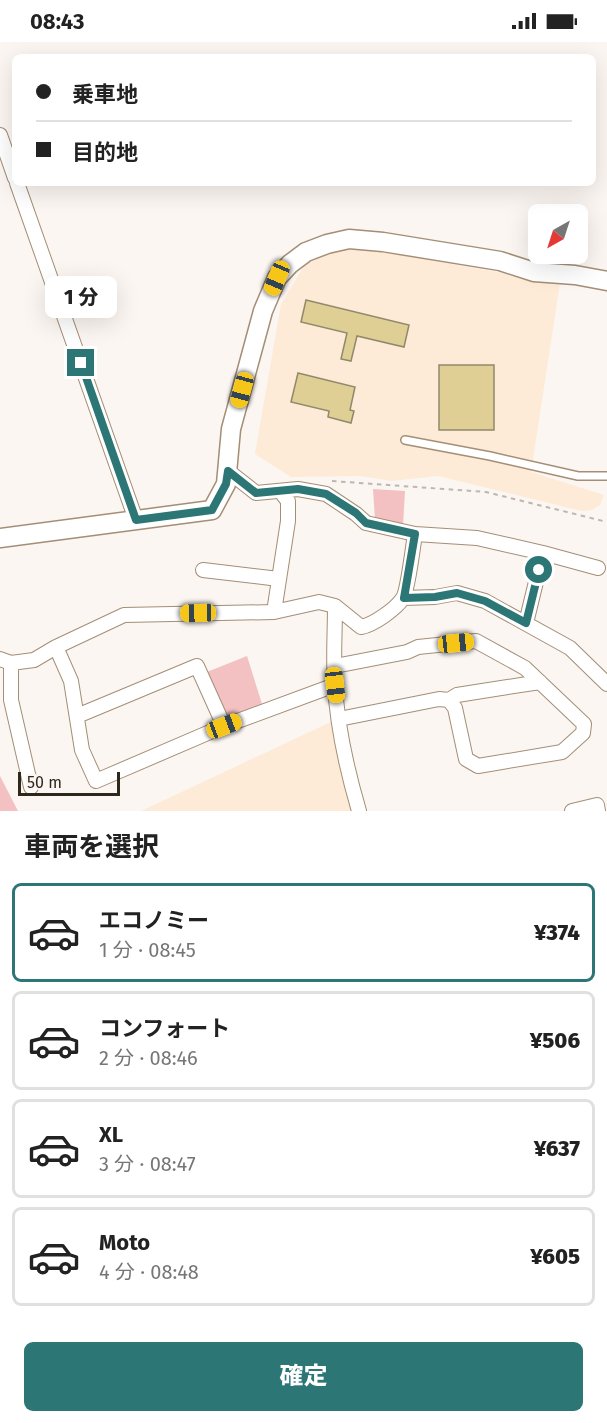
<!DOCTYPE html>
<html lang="ja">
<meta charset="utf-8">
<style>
:root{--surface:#fff;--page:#f6f6f6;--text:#222;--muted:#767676;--line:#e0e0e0;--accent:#2c7676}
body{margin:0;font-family:"Fira Sans","Noto Sans JP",sans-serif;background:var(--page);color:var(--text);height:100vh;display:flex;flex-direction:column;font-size:22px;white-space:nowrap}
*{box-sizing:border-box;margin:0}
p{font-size:20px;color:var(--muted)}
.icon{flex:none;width:33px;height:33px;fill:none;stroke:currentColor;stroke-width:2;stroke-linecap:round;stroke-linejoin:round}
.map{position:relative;height:769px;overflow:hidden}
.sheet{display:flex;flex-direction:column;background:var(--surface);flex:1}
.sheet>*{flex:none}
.banner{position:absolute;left:12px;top:12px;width:584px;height:132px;border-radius:9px;box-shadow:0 6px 24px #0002;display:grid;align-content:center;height:132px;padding:0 24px;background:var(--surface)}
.needle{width:39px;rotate:219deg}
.fabs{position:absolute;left:528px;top:162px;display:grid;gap:12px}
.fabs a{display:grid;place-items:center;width:60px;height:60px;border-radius:9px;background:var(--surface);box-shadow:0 6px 24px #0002;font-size:30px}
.scale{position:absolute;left:18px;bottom:15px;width:102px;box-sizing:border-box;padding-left:6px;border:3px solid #2f261c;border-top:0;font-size:16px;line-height:21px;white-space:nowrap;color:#2f261c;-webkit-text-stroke:4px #fbf6f1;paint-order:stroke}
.end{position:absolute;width:27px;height:27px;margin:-14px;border:8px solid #2c7676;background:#fff;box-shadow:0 0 0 3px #fff}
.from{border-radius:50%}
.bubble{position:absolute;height:42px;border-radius:9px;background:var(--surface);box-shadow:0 6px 24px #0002;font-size:20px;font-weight:800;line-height:42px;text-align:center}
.car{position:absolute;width:18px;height:36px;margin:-18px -9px;border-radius:8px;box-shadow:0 0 4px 2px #0007;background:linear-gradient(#f5c518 24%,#345 0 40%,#f5c518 0 76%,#345 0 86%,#f5c518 0)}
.banner b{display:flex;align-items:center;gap:21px;height:57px;font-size:22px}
.banner b+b{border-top:2px solid var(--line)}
.banner i{width:15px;height:15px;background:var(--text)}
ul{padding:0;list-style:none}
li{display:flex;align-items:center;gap:18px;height:99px;margin:0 12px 9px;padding:0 12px;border:3px solid var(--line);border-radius:9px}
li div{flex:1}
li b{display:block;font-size:22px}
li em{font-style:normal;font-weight:800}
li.current{border-color:var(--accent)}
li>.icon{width:54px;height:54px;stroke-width:1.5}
h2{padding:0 24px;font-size:27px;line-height:72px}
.cta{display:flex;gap:12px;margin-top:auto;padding:12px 24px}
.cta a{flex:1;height:69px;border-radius:9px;background:var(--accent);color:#fff;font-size:24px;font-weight:800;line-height:69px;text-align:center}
.status{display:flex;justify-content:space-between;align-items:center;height:42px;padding:0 30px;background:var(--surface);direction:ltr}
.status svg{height:16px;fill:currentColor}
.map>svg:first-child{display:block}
</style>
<div class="status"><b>08:43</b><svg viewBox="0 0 49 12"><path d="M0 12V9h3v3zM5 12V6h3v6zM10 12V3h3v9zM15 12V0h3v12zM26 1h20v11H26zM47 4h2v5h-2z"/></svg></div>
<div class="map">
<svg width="607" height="769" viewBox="0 0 607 769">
<rect width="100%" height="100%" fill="#fbf6f1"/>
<path fill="#fdebd8" d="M 349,204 L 560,241 L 531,430 L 604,453 L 600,463 L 592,468 L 582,469 L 438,434 L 392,439 L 360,434 L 291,435 L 255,412 L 281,262 L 309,216 Z
M 333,679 L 353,769 L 141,769 Z"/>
<path fill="#f3c1c2" d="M 373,447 L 405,449 L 403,484 L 375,478 Z
M 247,614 L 262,662 L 230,675 L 225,673 L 207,630 Z
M 0,734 L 18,769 L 0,769 Z"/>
<path fill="#dfcf94" stroke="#91896b" stroke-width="1.5" d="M 306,258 L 409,283 L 404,305 L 357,294 L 351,319 L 341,317 L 347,291 L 301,280 Z
M 439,323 L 494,323 L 494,388 L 439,388 Z
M 298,331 L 355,345 L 350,368 L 354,369 L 351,381 L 328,375 L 329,369 L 291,360 Z"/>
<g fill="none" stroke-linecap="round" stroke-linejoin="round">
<g stroke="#a48e76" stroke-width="10">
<path id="lane" d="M 405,398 L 490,414 L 578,434 L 607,434"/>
</g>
<g stroke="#a48e76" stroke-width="16">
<path id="street" d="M 0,93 L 15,136
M 17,141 L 136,478
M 228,429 L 256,451 L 298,447 L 326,452 L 356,472 L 366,481 L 415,492 L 477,496 L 543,511 L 598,526
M 203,528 L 279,537
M 403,556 L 435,555 L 457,551 L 485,559 L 570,606 L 607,642
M 274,570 L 288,479 L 288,459 L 281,450
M 526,581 L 543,511
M 56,605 L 71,639 L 82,708 L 96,739 L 224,684 L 335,643
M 0,617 L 11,621 L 11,658 L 31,745
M 11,621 L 34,618 L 56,605 L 124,573 L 274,570 L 319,560 L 335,564
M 335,624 L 407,610 L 418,605 L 476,599 L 525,626 L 584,682 L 583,691 L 562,710 L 478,724 L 466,717 L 455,666 L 449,658 L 439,657 L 339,677
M 449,658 L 457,653 L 540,640
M 77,674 L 197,624 L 224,684
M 359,769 C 347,728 337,685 335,642 C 333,617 335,590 335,564 L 361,585 C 373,583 396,567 403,556 C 408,548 413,504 415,492
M 572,769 L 597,763 L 598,769"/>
</g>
<g stroke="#a48e76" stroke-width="21">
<path id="secondary" d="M 0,496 L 212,468 L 226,442 L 231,387 L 263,269 L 277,236 L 290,222 L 306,210 L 327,202 L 349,197 L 383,200 L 500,219 L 534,230 L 575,233 L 607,239"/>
</g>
<path stroke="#beb7b1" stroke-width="2" stroke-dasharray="4.5 4.5" stroke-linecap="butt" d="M 332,439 L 486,450 L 603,479 L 607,478"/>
<use href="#lane" stroke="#fff" stroke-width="7"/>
<use href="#street" stroke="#fff" stroke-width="14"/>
<use href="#secondary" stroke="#fff" stroke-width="18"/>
</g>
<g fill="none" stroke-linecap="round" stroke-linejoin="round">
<path stroke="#2c7676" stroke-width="8" d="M 81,321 L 136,478 L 212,468 L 226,442 L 228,429 L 256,451 L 298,447 L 326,452 L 356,471 L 366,481 L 415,492 L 404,556 L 435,555 L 457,551 L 485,559 L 526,581 L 539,528"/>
</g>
</svg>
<div class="fabs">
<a><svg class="needle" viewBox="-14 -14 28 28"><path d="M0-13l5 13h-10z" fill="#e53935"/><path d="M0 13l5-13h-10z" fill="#767676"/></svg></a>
</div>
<div class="scale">50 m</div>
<i class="end from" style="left:539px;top:528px"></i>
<i class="end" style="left:81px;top:321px"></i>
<div class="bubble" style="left:45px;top:234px;width:72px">1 分</div>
<i class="car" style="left:277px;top:236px;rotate:203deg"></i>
<i class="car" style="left:242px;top:348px;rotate:195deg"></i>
<i class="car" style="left:198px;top:571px;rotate:269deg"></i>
<i class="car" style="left:456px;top:601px;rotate:84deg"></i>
<i class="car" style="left:335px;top:643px;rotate:173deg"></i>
<i class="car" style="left:224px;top:684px;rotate:69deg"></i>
<div class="banner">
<b><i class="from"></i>乗車地</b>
<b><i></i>目的地</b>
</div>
</div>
<section class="sheet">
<h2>車両を選択</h2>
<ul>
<li class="current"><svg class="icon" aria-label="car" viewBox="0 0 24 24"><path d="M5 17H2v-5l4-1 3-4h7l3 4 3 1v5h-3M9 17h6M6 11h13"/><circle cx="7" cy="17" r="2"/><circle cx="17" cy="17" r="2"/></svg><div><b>エコノミー</b><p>1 分 · 08:45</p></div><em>¥374</em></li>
<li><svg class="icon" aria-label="car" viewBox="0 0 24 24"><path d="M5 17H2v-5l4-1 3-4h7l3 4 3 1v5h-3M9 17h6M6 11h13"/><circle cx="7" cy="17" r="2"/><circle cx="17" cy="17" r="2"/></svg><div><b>コンフォート</b><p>2 分 · 08:46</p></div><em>¥506</em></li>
<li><svg class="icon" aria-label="car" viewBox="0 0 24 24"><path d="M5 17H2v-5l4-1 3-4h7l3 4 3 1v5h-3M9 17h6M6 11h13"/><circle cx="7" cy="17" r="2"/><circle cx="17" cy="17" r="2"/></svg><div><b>XL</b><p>3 分 · 08:47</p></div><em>¥637</em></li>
<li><svg class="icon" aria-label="car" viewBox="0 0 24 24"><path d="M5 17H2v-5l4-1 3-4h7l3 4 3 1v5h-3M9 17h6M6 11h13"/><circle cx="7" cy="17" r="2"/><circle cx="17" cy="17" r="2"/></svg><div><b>Moto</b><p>4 分 · 08:48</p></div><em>¥605</em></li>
</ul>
<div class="cta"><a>確定</a></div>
</section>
